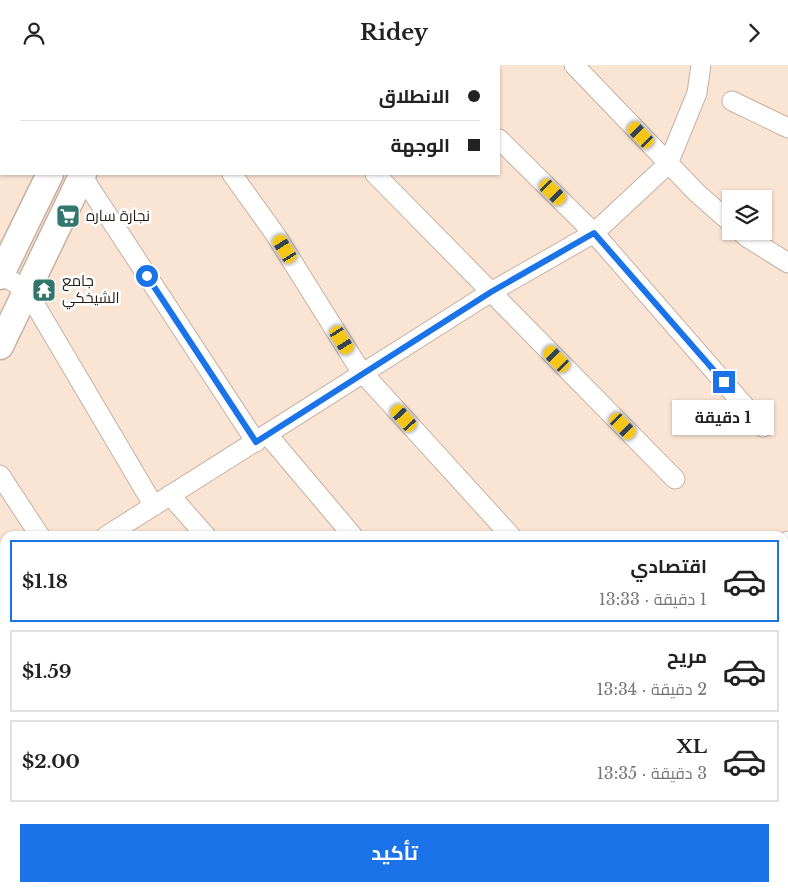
<!DOCTYPE html>
<html lang="ar">
<meta charset="utf-8">
<style>
:root{--surface:#fff;--page:#f2f2f2;--text:#222;--muted:#767676;--line:#e0e0e0;--accent:#1a73e8}
body{margin:0;font-family:"Libre Baskerville",Cairo,serif;background:var(--page);color:var(--text);direction:rtl;height:100vh;display:flex;flex-direction:column;font-size:19px;white-space:nowrap}
*{box-sizing:border-box;margin:0}
p{font-size:16px;color:var(--muted)}
.icon{flex:none;width:28px;height:28px;fill:none;stroke:currentColor;stroke-width:2;stroke-linecap:round;stroke-linejoin:round}
.map{position:relative;flex:1;overflow:hidden;direction:ltr}
.side{position:absolute;left:0px;top:466px;width:789px;height:361px;display:flex;flex-direction:column;background:var(--surface);border-radius:15px 15px 0 0;box-shadow:0 1px 4px #0004;direction:rtl}
.side>*{flex:none}
.top-card{position:absolute;left:0px;top:0px;width:500px;height:110px;box-shadow:0 1px 4px #0004;direction:rtl;display:grid;align-content:center;height:110px;padding:0 20px;background:var(--surface)}
.controls{position:absolute;left:722px;top:125px;display:grid;gap:10px}
.controls a{display:grid;place-items:center;width:50px;height:50px;border-radius:0px;background:var(--surface);box-shadow:0 1px 4px #0004;font-size:25px}
.end{position:absolute;width:22px;height:22px;margin:-11px;border:6px solid #1a73e8;background:#fff;box-shadow:0 0 0 2px #fff}
.from{border-radius:50%}
.bubble{position:absolute;height:35px;border-radius:0px;background:var(--surface);box-shadow:0 1px 4px #0004;font-size:16px;font-weight:700;line-height:35px;text-align:center;direction:rtl}
.car{position:absolute;width:15px;height:30px;margin:-15px -8px;border-radius:6px;box-shadow:0 0 4px 1px #0007;background:linear-gradient(#f5c518 24%,#345 0 40%,#f5c518 0 76%,#345 0 86%,#f5c518 0)}
.top-card b{display:flex;align-items:center;gap:18px;height:48px;font-size:19px}
.top-card b+b{border-top:1px solid var(--line)}
.top-card i{width:12px;height:12px;background:var(--text)}
ul{padding:9px 0 0;list-style:none}
li{display:flex;align-items:center;gap:15px;height:82px;margin:0 10px 8px;padding:0 10px;border:2px solid var(--line);border-radius:0px}
li div{flex:1}
li b{display:block;font-size:19px}
li em{font-style:normal;font-weight:700}
li.active{border-color:var(--accent)}
li>.icon{width:45px;height:45px;stroke-width:1.5}
.button{display:flex;gap:10px;margin-top:auto;padding:10px 20px}
.button a{flex:1;height:58px;border-radius:0px;background:var(--accent);color:#fff;font-size:20px;font-weight:700;line-height:58px;text-align:center}
header{display:flex;justify-content:space-between;align-items:center;height:65px;padding:0 20px;background:var(--surface);font-size:22px;font-weight:700}
.map>svg:first-child{display:block}
</style>
<header><svg class="icon" aria-label="forward" viewBox="0 0 24 24"><path d="M9 5l7 7-7 7"/></svg>Ridey<svg class="icon" aria-label="person" viewBox="0 0 24 24"><circle cx="12" cy="8" r="4"/><path d="M4 21q1-7 8-7t8 7"/></svg></header>
<div class="map">
<svg width="788" height="827" viewBox="0 0 788 827">
<rect width="100%" height="100%" fill="#fae4d4"/>
<path fill="#e3b896" d="M 784,806 L 788,807 L 788,827 L 702,827 L 704,823 L 784,822 Z"/>
<g fill="none" stroke-linecap="round" stroke-linejoin="round">
<g stroke="#c6b1a1" stroke-width="21">
<path id="street" d="M 269,0 L 270,1
M 424,0 L 425,1
M 574,0 L 697,128 L 731,158
M 732,36 L 788,63
M 499,74 L 594,168 L 763,362
M 232,109 L 275,169 L 360,305 L 511,471
M 375,109 L 675,414
M 82,111 L 256,377
M 740,166 L 748,173 L 788,198
M 1,209 L 27,226 L 154,441
M 267,369 L 353,471
M 0,410 L 40,471
M 170,430 L 206,471
M 106,471 L 491,227 L 594,168 L 668,99 L 697,28 L 701,0
M 784,486 L 788,476
M 784,630 L 788,632
M 784,752 L 788,743
M 784,809 L 788,811
M 127,827 L 133,822
M 704,827 L 707,822
M 738,827 L 741,822"/>
</g>
<g stroke="#c6b1a1" stroke-width="29">
<path id="secondary" d="M 104,1 L 105,0
M 139,1 L 140,0
M 0,211 L 50,109
M 0,281 L 83,109
M 0,544 L 5,564
M 0,661 L 5,680
M 42,822 L 44,827
M 71,822 L 72,827"/>
</g>
<use href="#street" stroke="#fff" stroke-width="19"/>
<use href="#secondary" stroke="#fff" stroke-width="26"/>
</g>
<g fill="none" stroke-linecap="round" stroke-linejoin="round">
<path stroke="#1a73e8" stroke-width="6" d="M 147,211 L 256,377 L 491,227 L 594,168 L 724,317"/>
</g>
<defs>
<g id="supermarket-square" transform="scale(1.25)"><rect x="-9" y="-9" width="18" height="18" rx="4" fill="#31776d" stroke="#fff"/><path d="M-6-5.5h2.5l.6 2H6L4.5 2H-2.5L-4.4-4H-6ZM-1.5 3.2a1.3 1.3 0 1 0 .1 0ZM3 3.2a1.3 1.3 0 1 0 .1 0Z" fill="#fff"/></g>
<g id="temple-square" transform="scale(1.25)"><rect x="-9" y="-9" width="18" height="18" rx="4" fill="#31776d" stroke="#fff"/><path d="M0-6L5-2H3V0L6.5 2.5H4V6H1.5V3h-3V6H-4V2.5H-6.5L-3 0V-2H-5Z" fill="#fff"/></g>
</defs>
<g fill-rule="evenodd">
<use href="#supermarket-square" x="68" y="151"/>
<use href="#temple-square" x="44" y="225"/>
</g>
<g text-anchor="middle" stroke-width="5" stroke-linejoin="round" paint-order="stroke">
<g font-size="15" fill="#231b15" stroke="#fff" text-anchor="start">
<text x="86" y="156">نجارة ساره</text>
<text x="62" y="221">جامع<tspan x="62" dy="17">الشيخكي</tspan></text>
</g>
</g>
</svg>
<div class="controls">
<a><svg class="icon" aria-label="layers" viewBox="0 0 24 24"><path d="M12 4l9 5-9 5-9-5zM3 14l9 5 9-5"/></svg></a>
</div>
<i class="end from" style="left:147px;top:211px"></i>
<i class="end" style="left:724px;top:317px"></i>
<div class="bubble" style="left:672px;top:335px;width:102px">1 دقيقة</div>
<i class="car" style="left:641px;top:70px;rotate:316deg"></i>
<i class="car" style="left:553px;top:127px;rotate:134deg"></i>
<i class="car" style="left:285px;top:184px;rotate:328deg"></i>
<i class="car" style="left:342px;top:275px;rotate:148deg"></i>
<i class="car" style="left:557px;top:294px;rotate:316deg"></i>
<i class="car" style="left:404px;top:353px;rotate:318deg"></i>
<i class="car" style="left:623px;top:361px;rotate:136deg"></i>
<div class="top-card">
<b><i class="from"></i>الانطلاق</b>
<b><i></i>الوجهة</b>
</div>
<section class="side">
<ul>
<li class="active"><svg class="icon" aria-label="car" viewBox="0 0 24 24"><path d="M5 17H2v-5l4-1 3-4h7l3 4 3 1v5h-3M9 17h6M6 11h13"/><circle cx="7" cy="17" r="2"/><circle cx="17" cy="17" r="2"/></svg><div><b>اقتصادي</b><p>1 دقيقة · 13:33</p></div><em>$1.18</em></li>
<li><svg class="icon" aria-label="car" viewBox="0 0 24 24"><path d="M5 17H2v-5l4-1 3-4h7l3 4 3 1v5h-3M9 17h6M6 11h13"/><circle cx="7" cy="17" r="2"/><circle cx="17" cy="17" r="2"/></svg><div><b>مريح</b><p>2 دقيقة · 13:34</p></div><em>$1.59</em></li>
<li><svg class="icon" aria-label="car" viewBox="0 0 24 24"><path d="M5 17H2v-5l4-1 3-4h7l3 4 3 1v5h-3M9 17h6M6 11h13"/><circle cx="7" cy="17" r="2"/><circle cx="17" cy="17" r="2"/></svg><div><b>XL</b><p>3 دقيقة · 13:35</p></div><em>$2.00</em></li>
</ul>
<div class="button"><a>تأكيد</a></div>
</section>
</div>
